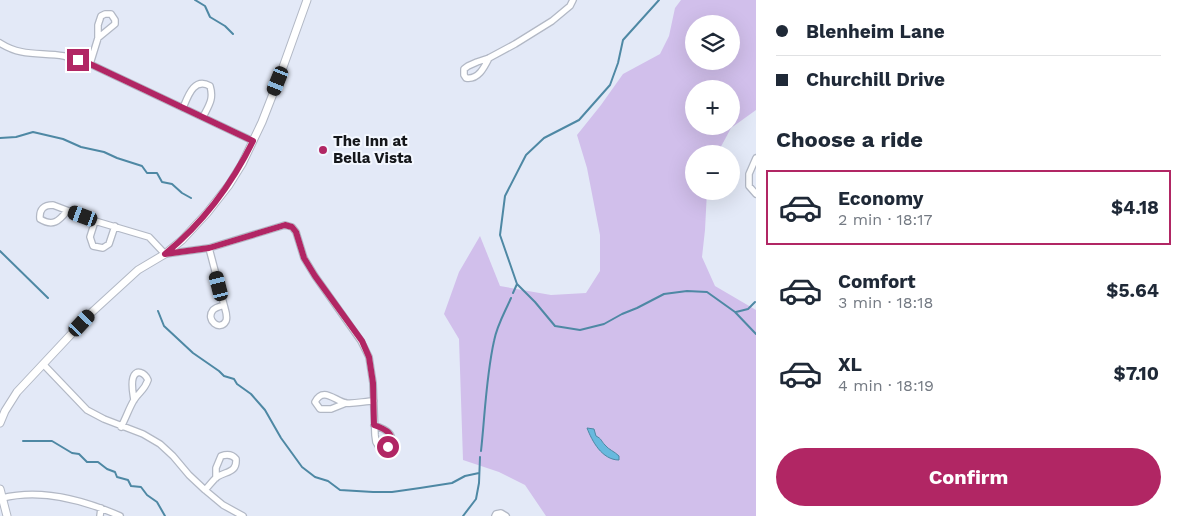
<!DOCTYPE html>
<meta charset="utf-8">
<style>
:root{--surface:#fff;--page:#f2f2f3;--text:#1f2937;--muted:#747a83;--line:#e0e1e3;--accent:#b12664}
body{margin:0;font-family:"Work Sans",sans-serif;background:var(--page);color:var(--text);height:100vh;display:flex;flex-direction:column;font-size:19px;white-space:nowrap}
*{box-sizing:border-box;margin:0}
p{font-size:16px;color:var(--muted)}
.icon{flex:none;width:28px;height:28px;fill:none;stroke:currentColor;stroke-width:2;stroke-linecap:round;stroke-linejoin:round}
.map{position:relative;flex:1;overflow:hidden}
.sheet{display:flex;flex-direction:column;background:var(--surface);width:425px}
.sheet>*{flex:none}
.top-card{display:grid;align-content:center;height:110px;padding:0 20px;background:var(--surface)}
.controls{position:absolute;left:685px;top:15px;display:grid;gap:10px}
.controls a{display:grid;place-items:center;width:55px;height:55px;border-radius:50%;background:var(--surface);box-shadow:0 5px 20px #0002;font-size:25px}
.end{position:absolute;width:22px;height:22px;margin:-11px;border:6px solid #b12664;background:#fff;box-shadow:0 0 0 2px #fff}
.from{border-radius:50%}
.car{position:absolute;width:15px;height:30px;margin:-15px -8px;border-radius:6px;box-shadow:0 0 4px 1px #0007;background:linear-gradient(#222 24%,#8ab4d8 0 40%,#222 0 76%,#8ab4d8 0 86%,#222 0)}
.top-card b{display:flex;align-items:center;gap:18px;height:48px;font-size:19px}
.top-card b+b{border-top:1px solid var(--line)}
.top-card i{width:12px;height:12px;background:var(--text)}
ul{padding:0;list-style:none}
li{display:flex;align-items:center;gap:15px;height:75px;margin:0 10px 8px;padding:0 10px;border:2px solid transparent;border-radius:0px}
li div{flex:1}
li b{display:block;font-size:19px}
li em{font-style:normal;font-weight:700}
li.active{border-color:var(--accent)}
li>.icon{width:45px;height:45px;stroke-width:1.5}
h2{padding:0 20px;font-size:22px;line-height:60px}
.cta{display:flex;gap:10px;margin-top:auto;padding:10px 20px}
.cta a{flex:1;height:58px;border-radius:30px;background:var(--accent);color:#fff;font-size:20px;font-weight:700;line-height:58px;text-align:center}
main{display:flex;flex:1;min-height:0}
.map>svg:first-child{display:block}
</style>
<main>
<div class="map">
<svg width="756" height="516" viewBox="0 0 756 516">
<rect width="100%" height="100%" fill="#e3e9f7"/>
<path fill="#d1bfeb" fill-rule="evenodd" d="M 681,0 L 756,0 L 756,110 L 731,128 L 717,154 L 694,154 L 694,191 L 707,191 L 705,230 L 702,257 L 715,286 L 756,310 L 756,516 L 546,516 L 525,485 L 499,472 L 463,460 L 459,339 L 444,314 L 459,272 L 480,236 L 500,286 L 551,295 L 586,293 L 600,271 L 600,235 L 587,168 L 577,135 L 601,105 L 623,74 L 660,54 L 669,36 L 675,8 ZM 694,24 L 731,24 L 731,61 L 694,61 ZM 694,89 L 731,89 L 731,126 L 694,126 Z"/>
<path fill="#67b9de" stroke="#4e88a4" d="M 587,428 L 594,429 L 596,436 C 602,439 601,441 605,445 C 609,450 614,451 619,456 L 619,460 C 602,460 592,441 587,428 Z"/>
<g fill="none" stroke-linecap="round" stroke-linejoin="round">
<path stroke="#4e88a4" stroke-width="2" d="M 195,0 L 205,6 L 210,17 L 225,26 L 233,34
M 659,0 L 623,40 L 618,63 L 610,85 L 579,120 L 544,138 L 526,155 L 505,196 L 500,235 L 517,284 L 535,302 L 555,326 L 580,330 L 604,324 L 622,314 L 637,308 L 664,294 L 687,291 L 707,292 L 735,312 L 756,334
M 0,138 L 16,137 L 33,132 L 63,139 L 81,147 L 104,152 L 117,158 L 142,166 L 147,173 L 157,173 L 162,182 L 172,184 L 182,193 L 191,198
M 0,251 L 48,298
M 513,293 L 517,284
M 158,311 L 164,326 L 193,353 L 219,371 L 224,376 L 234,379 L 237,384 L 251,394 L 265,410 L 281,438 L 302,467 L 315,477 L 328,481 L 340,490 L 373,492 L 392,492 L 420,488 L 452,483 L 465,476 L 479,473
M 736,312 L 748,309 L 755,302
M 23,441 L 52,441 L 72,453 L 79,454 L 87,462 L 98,462 L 107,469 L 115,472 L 117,477 L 128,480 L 131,486 L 141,487 L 147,495 L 157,502 L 165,516
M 481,451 C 485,415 486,377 494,341 C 497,325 505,312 511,298
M 463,516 L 476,499 L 479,483 L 480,457"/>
<g stroke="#b2b8c5" stroke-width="8">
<path id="minor" d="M 0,43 C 22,57 40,52 64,56 C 73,58 82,62 90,64 L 253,141
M 489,58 C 484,68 478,80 466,78 L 464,75 L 464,69 L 468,66 L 477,62 L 489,58 L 515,44 L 552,21 L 570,6 L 573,0
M 90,64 L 98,38 L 115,24 L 115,20 L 111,14 L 105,14 L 101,16 L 98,25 L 98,38
M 183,108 C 188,96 194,77 210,86 C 214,99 209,105 203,117
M 756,158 L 749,174 L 749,186 L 756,194
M 67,211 C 59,221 53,227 40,219 C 39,209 44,205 53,205 L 95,221 L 149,237 L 165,254 L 209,248 L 285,225 L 292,227 L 296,232 L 304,258 L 315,276 L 361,341 L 369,357 L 373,383 L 375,435 L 376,442 L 379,447 L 384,449 L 389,447 C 397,434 385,429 374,425
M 95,221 L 90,237 L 93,246 L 103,248 L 109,244 L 115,226
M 209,248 L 224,305 C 221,306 216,307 213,310 C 205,320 220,332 226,321 C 228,316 225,309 224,305
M 44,365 L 87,410 L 104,419 L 143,434 L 160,444 L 173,456 L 189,475 L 205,490 L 223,505 L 243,516
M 346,403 L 331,409 L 320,409 L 315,402 C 323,386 335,401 346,403 C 355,404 365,401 374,401
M 121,427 C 126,418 129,408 134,400 C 139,392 144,391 148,380 C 145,373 136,368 133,378 C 131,385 133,393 134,400
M 205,490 C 209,486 213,480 217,477 C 226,471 237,473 236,459 C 232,454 227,454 221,456 L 216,468 L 216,478
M 2,498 C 42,488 84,500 120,516
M 100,516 L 101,508
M 495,516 L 496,514 L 501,513 L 506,516"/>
</g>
<g stroke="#b2b8c5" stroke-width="9">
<path id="tertiary" d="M 0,423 L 5,411 L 17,392 L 91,313 L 138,270 L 165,254 L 182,240 L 207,213 L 229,185 L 242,164 L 262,122 L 278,81 L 307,0
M 0,489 L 7,516"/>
</g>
<use href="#minor" stroke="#fff" stroke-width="5.5"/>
<use href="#tertiary" stroke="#fff" stroke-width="7"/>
</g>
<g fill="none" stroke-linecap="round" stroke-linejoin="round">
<path stroke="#b12664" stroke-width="6" d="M 78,60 L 90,64 L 141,88 L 253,141 C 231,186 204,222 165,254 L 209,248 L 285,225 L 292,227 L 296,232 L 304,258 L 315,276 L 362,341 L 369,357 L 373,383 L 374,425 C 385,429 397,434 388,447"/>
</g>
<circle fill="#b12664" stroke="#f3f7ff" stroke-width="2" cx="323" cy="150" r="5"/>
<g text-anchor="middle" stroke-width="4" stroke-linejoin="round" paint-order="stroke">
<g font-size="15" font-weight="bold" fill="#15171b" stroke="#f3f7ff" text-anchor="start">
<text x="333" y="146">The Inn at<tspan x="333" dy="17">Bella Vista</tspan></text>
</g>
</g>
</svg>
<div class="controls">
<a><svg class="icon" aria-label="layers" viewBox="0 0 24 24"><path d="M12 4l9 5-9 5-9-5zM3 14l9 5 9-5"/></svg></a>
<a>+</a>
<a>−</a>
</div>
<i class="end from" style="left:388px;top:447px"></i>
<i class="end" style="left:78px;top:60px"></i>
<i class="car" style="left:278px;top:81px;rotate:202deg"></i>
<i class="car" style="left:83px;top:216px;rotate:290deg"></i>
<i class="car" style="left:219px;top:286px;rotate:346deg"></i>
<i class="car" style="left:82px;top:323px;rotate:43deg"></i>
</div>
<section class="sheet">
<div class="top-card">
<b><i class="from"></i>Blenheim Lane</b>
<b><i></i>Churchill Drive</b>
</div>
<h2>Choose a ride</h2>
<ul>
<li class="active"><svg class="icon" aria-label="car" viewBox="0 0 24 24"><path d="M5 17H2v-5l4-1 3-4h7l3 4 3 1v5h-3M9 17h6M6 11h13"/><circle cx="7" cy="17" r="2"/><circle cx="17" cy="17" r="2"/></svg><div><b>Economy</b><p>2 min · 18:17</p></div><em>$4.18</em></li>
<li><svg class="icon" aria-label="car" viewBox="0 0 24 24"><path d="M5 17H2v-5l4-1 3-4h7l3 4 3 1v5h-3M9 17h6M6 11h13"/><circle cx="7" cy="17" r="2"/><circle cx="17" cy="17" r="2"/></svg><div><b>Comfort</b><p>3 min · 18:18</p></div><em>$5.64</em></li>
<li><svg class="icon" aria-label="car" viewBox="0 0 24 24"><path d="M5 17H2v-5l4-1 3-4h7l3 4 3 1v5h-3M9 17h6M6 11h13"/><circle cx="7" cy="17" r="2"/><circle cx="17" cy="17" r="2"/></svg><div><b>XL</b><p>4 min · 18:19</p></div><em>$7.10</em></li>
</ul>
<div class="cta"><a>Confirm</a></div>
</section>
</main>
